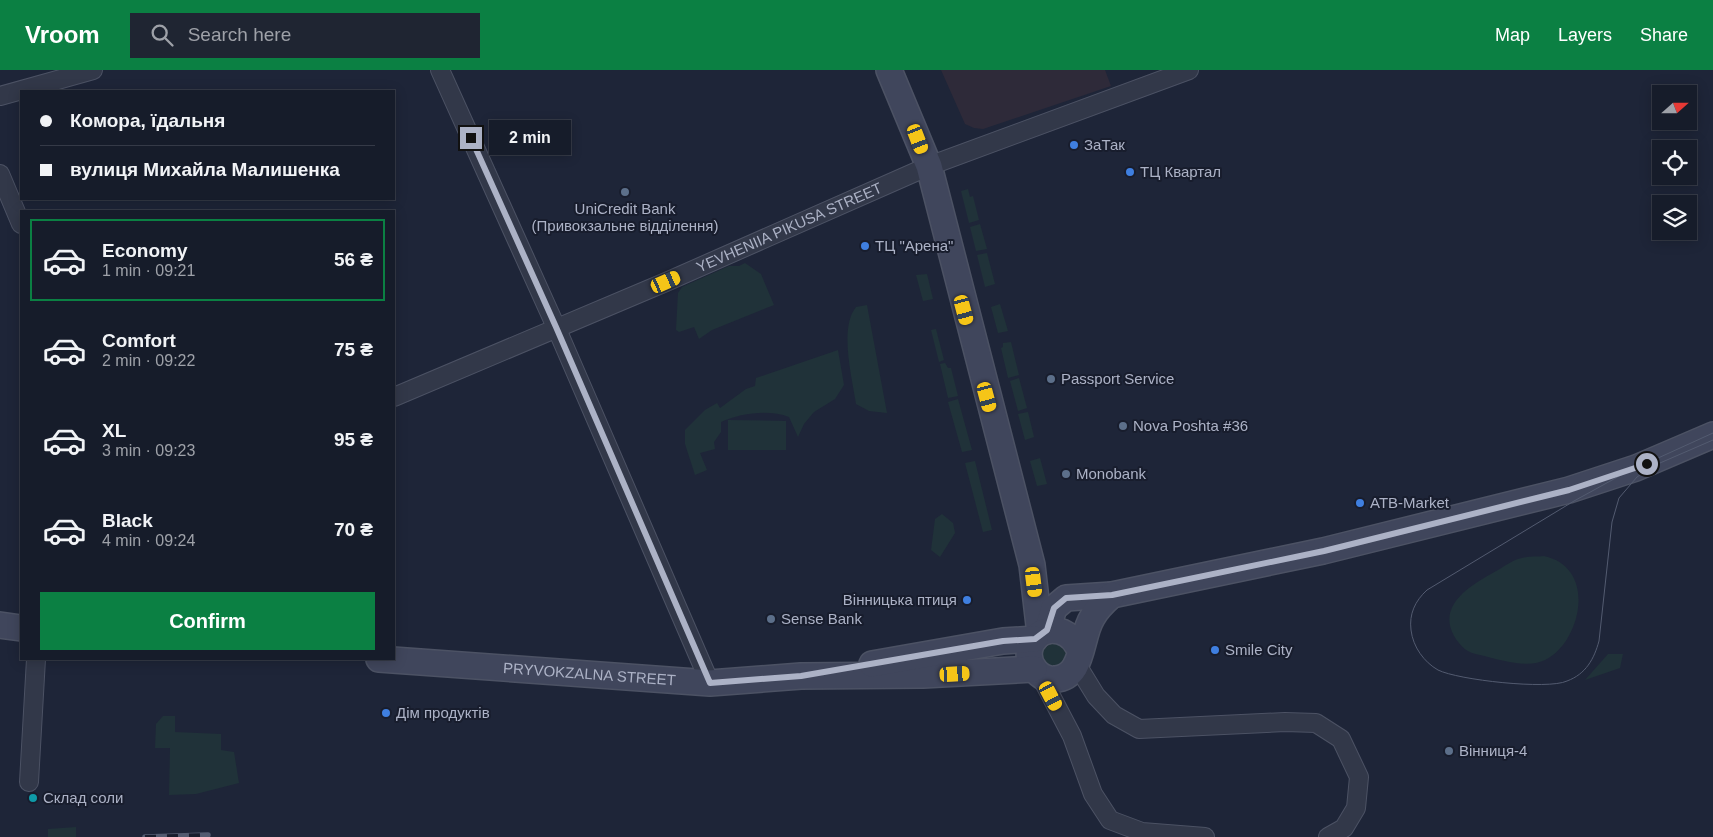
<!DOCTYPE html>
<meta charset="utf-8">
<style>
:root{--surface:#161c2a;--page:#1f2532;--text:#f1f3f6;--muted:#9ea1a8;--line:#353a47;--accent:#0b8043}
body{margin:0;font-family:Arial,sans-serif;background:var(--page);color:var(--text);height:100vh;display:flex;flex-direction:column;font-size:19px;white-space:nowrap}
*{box-sizing:border-box;margin:0}
p{font-size:16px;color:var(--muted)}
.icon{flex:none;width:28px;height:28px;fill:none;stroke:currentColor;stroke-width:2;stroke-linecap:round;stroke-linejoin:round}
.map{position:relative;flex:1;overflow:hidden}
.side{position:absolute;left:20px;top:140px;width:375px;height:450px;display:flex;flex-direction:column;background:var(--surface);border-radius:0px;box-shadow:0 2px 12px #0003,0 0 0 1px var(--line)}
.side>*{flex:none}
.top-card{position:absolute;left:20px;top:20px;width:375px;height:110px;border-radius:0px;box-shadow:0 2px 12px #0003,0 0 0 1px var(--line);display:grid;align-content:center;height:110px;padding:0 20px;background:var(--surface)}
.needle{width:32px;rotate:69deg}
.tools{position:absolute;left:1652px;top:15px;display:grid;gap:10px}
.tools a{display:grid;place-items:center;width:45px;height:45px;border-radius:0px;background:var(--surface);box-shadow:0 2px 12px #0003,0 0 0 1px var(--line);font-size:25px}
.end{position:absolute;width:22px;height:22px;margin:-11px;border:6px solid #acb2c6;background:#111;box-shadow:0 0 0 2px #111}
.from{border-radius:50%}
.bubble{position:absolute;height:35px;border-radius:0px;background:var(--surface);box-shadow:0 2px 12px #0003,0 0 0 1px var(--line);font-size:16px;font-weight:700;line-height:35px;text-align:center}
.car{position:absolute;width:15px;height:30px;margin:-15px -8px;border-radius:6px;box-shadow:0 0 4px 1px #0007;background:linear-gradient(#f5c518 24%,#345 0 40%,#f5c518 0 76%,#345 0 86%,#f5c518 0)}
.top-card b{display:flex;align-items:center;gap:18px;height:48px;font-size:19px}
.top-card b+b{border-top:1px solid var(--line)}
.top-card i{width:12px;height:12px;background:var(--text)}
ul{padding:9px 0 0;list-style:none}
li{display:flex;align-items:center;gap:15px;height:82px;margin:0 10px 8px;padding:0 10px;border:2px solid transparent;border-radius:0px}
li div{flex:1}
li b{display:block;font-size:19px}
li em{font-style:normal;font-weight:700}
li.current{border-color:var(--accent)}
li>.icon{width:45px;height:45px;stroke-width:1.5}
.button{display:flex;gap:10px;margin-top:auto;padding:10px 20px}
.button a{flex:1;height:58px;border-radius:0px;background:var(--accent);color:#fff;font-size:20px;font-weight:700;line-height:58px;text-align:center}
header{display:flex;align-items:center;gap:30px;box-sizing:border-box;height:70px;padding:0 25px;background:var(--accent);color:#fff}
header strong{font-size:24px}
nav{display:flex;gap:28px;margin-inline-start:auto;font-size:18px}
.search{width:350px;height:45px;background:var(--page);display:flex;align-items:center;gap:12px;box-sizing:border-box;padding:0 18px;border-radius:0px;color:var(--muted);font-size:19px}
.map>svg:first-child{display:block}
</style>
<header>
<strong>Vroom</strong>
<div class="search"><svg class="icon" aria-label="search" viewBox="0 0 24 24"><circle cx="10" cy="10" r="6"/><path d="M15 15l6 6"/></svg>Search here</div>
<nav><a>Map</a><a>Layers</a><a>Share</a></nav>
</header>
<div class="map">
<svg width="1713" height="767" viewBox="0 0 1713 767">
<rect width="100%" height="100%" fill="#1e2538"/>
<path fill="#2e2a39" d="M 941,0 L 1105,0 L 1111,16 L 983,59 L 974,58 L 965,54 Z"/>
<path fill="#203239" d="M 968,119 L 970,127 L 973,126 L 979,150 L 969,153 L 961,121 Z
M 980,154 L 987,179 L 976,181 L 970,157 Z
M 987,183 L 995,214 L 985,217 L 977,185 Z
M 745,193 L 761,204 L 774,235 L 712,260 L 699,269 L 694,257 L 679,262 L 676,260 L 678,223 L 682,217 L 729,196 L 739,196 Z
M 927,204 L 933,229 L 923,231 L 916,205 Z
M 1000,234 L 1008,261 L 998,263 L 991,237 Z
M 867,235 L 887,343 L 869,341 L 856,334 C 852,307 839,258 856,237 Z
M 936,259 L 944,290 L 939,292 L 931,260 Z
M 1011,272 L 1019,305 L 1008,308 L 1001,278 L 1003,277 L 1003,273 Z
M 838,280 L 844,315 L 835,329 L 814,342 L 804,354 L 798,367 L 789,347 C 769,339 740,343 721,352 L 721,362 L 714,372 L 715,379 L 700,383 L 707,400 L 695,405 L 685,374 L 685,360 L 705,340 L 717,333 L 720,338 L 746,319 L 755,316 L 756,308 Z
M 945,293 L 948,298 L 951,298 L 958,326 L 948,328 L 940,294 Z
M 1019,308 L 1027,338 L 1018,341 L 1010,311 Z
M 958,329 L 972,380 L 962,382 L 948,332 Z
M 1028,342 L 1034,367 L 1025,370 L 1018,344 Z
M 728,350 L 786,351 L 786,380 L 728,380 Z
M 1040,388 L 1047,414 L 1037,416 L 1030,391 Z
M 975,391 L 992,460 L 983,462 L 965,393 Z
M 942,444 L 953,453 L 955,463 L 940,487 L 931,480 L 935,449 Z
M 1544,486 C 1603,499 1577,586 1536,593 C 1519,596 1497,589 1480,585 C 1467,583 1461,577 1454,566 C 1436,533 1475,513 1498,500 C 1505,496 1514,489 1522,488 C 1529,486 1537,487 1544,486 Z
M 1051,569 L 1070,582 L 1062,599 L 1043,595 L 1039,579 Z
M 1608,584 L 1623,584 L 1620,598 L 1585,610 Z
M 163,646 L 175,646 L 175,662 L 221,664 L 221,680 L 234,682 L 239,713 L 196,724 L 169,725 L 170,678 L 155,678 L 156,654 Z
M 76,757 L 76,767 L 48,767 L 48,759 Z"/>
<g fill="none" stroke-linecap="round" stroke-linejoin="round">
<g stroke="#4c5264" stroke-width="20">
<g id="street">
<path d="M 440,0 L 556,257 L 710,613"/>
<path d="M 0,26 L 93,0"/>
<path d="M 0,104 L 21,154"/>
<path id="s1" d="M 394,327 L 666,212 L 929,96 L 1189,0"/>
<path d="M 1077,595 L 1096,626 L 1114,645 L 1139,659 L 1285,652 L 1316,653 L 1341,669 L 1359,707 L 1356,738 L 1344,758 L 1328,767"/>
<path d="M 1040,605 L 1072,666 L 1093,724 L 1110,750 L 1142,762 L 1205,767"/>
<path d="M 29,712 L 36,589"/>
</g>
</g>
<g stroke="#4c5264" stroke-width="28">
<g id="secondary">
<path d="M 889,0 L 929,96 L 1032,495 L 1040,564"/>
<path d="M 0,555 L 21,558"/>
<path d="M 1047,561 L 1054,538 L 1066,528 L 1112,525 L 1323,481 L 1569,420 L 1636,398 L 1713,365"/>
<path d="M 1077,575 C 1066,556 1037,554 1030,578 C 1028,586 1030,594 1035,600 C 1040,606 1047,610 1055,609 C 1084,608 1080,567 1092,548 C 1097,538 1104,532 1112,525"/>
<path id="s2" d="M 379,589 L 710,613 L 801,606 L 923,605 L 1034,599"/>
<path d="M 872,594 L 1003,571 L 1035,569"/>
</g>
</g>
<use href="#street" stroke="#323849" stroke-width="18"/>
<use href="#secondary" stroke="#40465c" stroke-width="25"/>
<path stroke="#535b70" stroke-width="1" d="M 1713,363 L 1623,404 L 1574,431 L 1427,520 C 1415,531 1409,544 1411,560 C 1413,577 1424,592 1438,600 C 1458,610 1548,620 1567,611 C 1586,604 1594,589 1599,571 L 1612,452 L 1619,428 L 1637,407 L 1653,396 L 1713,370"/>
<g stroke="#535b70" stroke-width="5.5">
<path id="rail" d="M 145,767 L 208,765"/>
</g>
<use href="#rail" stroke="#181d2d" stroke-width="4" stroke-dasharray="11" stroke-linecap="butt"/>
</g>
<g fill="none" stroke-linecap="round" stroke-linejoin="round">
<path stroke="#acb2c6" stroke-width="6" d="M 471,68 L 556,257 L 710,613 L 801,606 L 1003,571 L 1035,569 L 1047,560 L 1054,538 L 1066,528 L 1112,525 L 1324,481 L 1569,420 L 1647,394"/>
</g>
<g fill="#3f7fe0" stroke="#181d2d" stroke-width="2">
<circle cx="1074" cy="75" r="5"/>
<circle cx="1130" cy="102" r="5"/>
<circle cx="865" cy="176" r="5"/>
<circle cx="1360" cy="433" r="5"/>
<circle cx="967" cy="530" r="5"/>
<circle cx="1215" cy="580" r="5"/>
<circle cx="386" cy="643" r="5"/>
</g>
<g fill="#5c6f8a" stroke="#181d2d" stroke-width="2">
<circle cx="625" cy="122" r="5"/>
<circle cx="1051" cy="309" r="5"/>
<circle cx="1123" cy="356" r="5"/>
<circle cx="1066" cy="404" r="5"/>
<circle cx="771" cy="549" r="5"/>
<circle cx="1449" cy="681" r="5"/>
</g>
<circle fill="#0f9aa8" stroke="#181d2d" stroke-width="2" cx="33" cy="728" r="5"/>
<g text-anchor="middle" stroke-width="4" stroke-linejoin="round" paint-order="stroke">
<g font-size="15" fill="#acb2c6" stroke="#181d2d" text-anchor="start">
<text x="1084" y="80">ЗаТак</text>
<text x="1140" y="107">ТЦ Квартал</text>
<text x="625" y="144" text-anchor="middle">UniCredit Bank<tspan x="625" dy="17">(Привокзальне відділення)</tspan></text>
<text x="875" y="181">ТЦ "Арена"</text>
<text x="1061" y="314">Passport Service</text>
<text x="1133" y="361">Nova Poshta #36</text>
<text x="1076" y="409">Monobank</text>
<text x="1370" y="438">ATB-Market</text>
<text x="957" y="535" text-anchor="end">Вінницька птиця</text>
<text x="781" y="554">Sense Bank</text>
<text x="1225" y="585">Smile City</text>
<text x="396" y="648">Дім продуктів</text>
<text x="1459" y="686">Вінниця-4</text>
<text x="43" y="733">Склад соли</text>
</g>
<g font-size="15" fill="#acb2c6" stroke="#181d2d">
<text dy="5" stroke="none"><textPath href="#s1" startOffset="430">YEVHENIIA PIKUSA STREET</textPath></text>
<text dy="5" stroke="none"><textPath href="#s2" startOffset="211">PRYVOKZALNA STREET</textPath></text>
</g>
</g>
</svg>
<div class="tools">
<a><svg class="needle" viewBox="-14 -14 28 28"><path d="M0-13l5 13h-10z" fill="#e53935"/><path d="M0 13l5-13h-10z" fill="#9ea1a8"/></svg></a>
<a><svg class="icon" aria-label="locate" viewBox="0 0 24 24"><circle cx="12" cy="12" r="6"/><path d="M12 2v4M12 18v4M2 12h4M18 12h4"/></svg></a>
<a><svg class="icon" aria-label="layers" viewBox="0 0 24 24"><path d="M12 4l9 5-9 5-9-5zM3 14l9 5 9-5"/></svg></a>
</div>
<i class="end from" style="left:1647px;top:394px"></i>
<i class="end" style="left:471px;top:68px"></i>
<div class="bubble" style="left:489px;top:50px;width:82px">2 min</div>
<i class="car" style="left:918px;top:69px;rotate:159deg"></i>
<i class="car" style="left:666px;top:212px;rotate:66deg"></i>
<i class="car" style="left:964px;top:240px;rotate:165deg"></i>
<i class="car" style="left:987px;top:327px;rotate:165deg"></i>
<i class="car" style="left:1034px;top:512px;rotate:173deg"></i>
<i class="car" style="left:955px;top:604px;rotate:87deg"></i>
<i class="car" style="left:1051px;top:626px;rotate:152deg"></i>
<div class="top-card">
<b><i class="from"></i>Комора, їдальня</b>
<b><i></i>вулиця Михайла Малишенка</b>
</div>
<section class="side">
<ul>
<li class="current"><svg class="icon" aria-label="car" viewBox="0 0 24 24"><path d="M5 17H2v-5l4-1 3-4h7l3 4 3 1v5h-3M9 17h6M6 11h13"/><circle cx="7" cy="17" r="2"/><circle cx="17" cy="17" r="2"/></svg><div><b>Economy</b><p>1 min · 09:21</p></div><em>56 ₴</em></li>
<li><svg class="icon" aria-label="car" viewBox="0 0 24 24"><path d="M5 17H2v-5l4-1 3-4h7l3 4 3 1v5h-3M9 17h6M6 11h13"/><circle cx="7" cy="17" r="2"/><circle cx="17" cy="17" r="2"/></svg><div><b>Comfort</b><p>2 min · 09:22</p></div><em>75 ₴</em></li>
<li><svg class="icon" aria-label="car" viewBox="0 0 24 24"><path d="M5 17H2v-5l4-1 3-4h7l3 4 3 1v5h-3M9 17h6M6 11h13"/><circle cx="7" cy="17" r="2"/><circle cx="17" cy="17" r="2"/></svg><div><b>XL</b><p>3 min · 09:23</p></div><em>95 ₴</em></li>
<li><svg class="icon" aria-label="car" viewBox="0 0 24 24"><path d="M5 17H2v-5l4-1 3-4h7l3 4 3 1v5h-3M9 17h6M6 11h13"/><circle cx="7" cy="17" r="2"/><circle cx="17" cy="17" r="2"/></svg><div><b>Black</b><p>4 min · 09:24</p></div><em>70 ₴</em></li>
</ul>
<div class="button"><a>Confirm</a></div>
</section>
</div>
